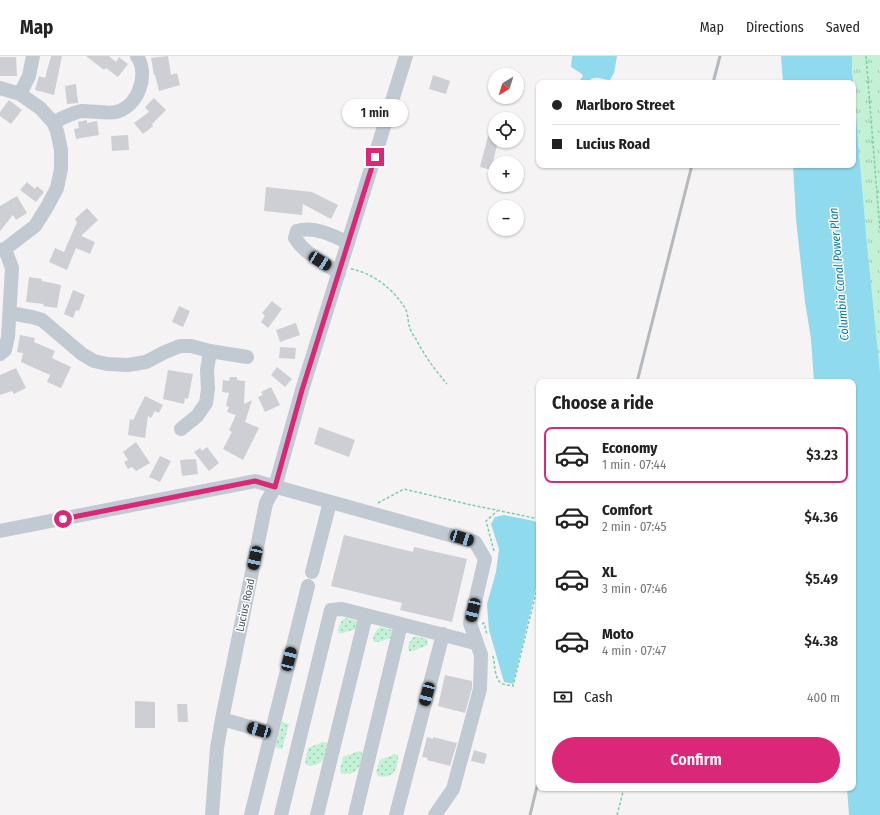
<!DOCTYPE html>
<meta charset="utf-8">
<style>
:root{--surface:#fff;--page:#f6f6f6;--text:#222;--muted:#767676;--line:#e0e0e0;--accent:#db2777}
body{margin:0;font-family:"Fira Sans Condensed",sans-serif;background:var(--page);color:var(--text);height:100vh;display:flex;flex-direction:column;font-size:15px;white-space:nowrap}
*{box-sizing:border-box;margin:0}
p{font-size:13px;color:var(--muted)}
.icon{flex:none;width:22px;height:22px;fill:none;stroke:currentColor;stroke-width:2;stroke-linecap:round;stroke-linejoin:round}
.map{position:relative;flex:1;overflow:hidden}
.sheet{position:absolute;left:536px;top:323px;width:320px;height:412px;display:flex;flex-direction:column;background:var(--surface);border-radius:8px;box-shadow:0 1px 3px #0004}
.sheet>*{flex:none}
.top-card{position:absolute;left:536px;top:24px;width:320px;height:88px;border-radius:8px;box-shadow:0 1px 3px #0004;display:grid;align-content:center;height:88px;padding:0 16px;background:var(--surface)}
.needle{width:26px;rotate:218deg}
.controls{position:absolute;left:488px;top:12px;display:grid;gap:8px}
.controls a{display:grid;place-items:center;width:36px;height:36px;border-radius:50%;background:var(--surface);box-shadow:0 1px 3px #0004;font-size:20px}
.end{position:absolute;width:18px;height:18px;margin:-9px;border:5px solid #db2777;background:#fff;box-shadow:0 0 0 2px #fff}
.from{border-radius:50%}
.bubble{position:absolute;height:28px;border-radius:14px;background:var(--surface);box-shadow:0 1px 3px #0004;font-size:13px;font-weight:600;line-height:28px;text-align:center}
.car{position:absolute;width:12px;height:24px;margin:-12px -6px;border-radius:5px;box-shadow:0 0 3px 1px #0007;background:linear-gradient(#222 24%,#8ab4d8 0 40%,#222 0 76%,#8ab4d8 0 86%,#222 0)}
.top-card b{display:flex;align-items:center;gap:14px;height:38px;font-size:15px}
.top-card b+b{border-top:1px solid var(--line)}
.top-card i{width:10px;height:10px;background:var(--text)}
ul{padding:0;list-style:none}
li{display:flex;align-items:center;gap:12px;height:56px;margin:0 8px 6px;padding:0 8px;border:2px solid transparent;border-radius:8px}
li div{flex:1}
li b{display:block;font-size:15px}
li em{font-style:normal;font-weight:600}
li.selected{border-color:var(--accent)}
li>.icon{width:36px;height:36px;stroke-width:1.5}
h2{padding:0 16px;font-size:18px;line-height:48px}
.pay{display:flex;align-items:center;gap:10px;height:44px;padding:0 16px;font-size:15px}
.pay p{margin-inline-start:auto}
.action{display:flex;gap:8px;margin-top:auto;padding:8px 16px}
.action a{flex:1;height:46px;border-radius:24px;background:var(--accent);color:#fff;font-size:16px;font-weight:600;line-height:46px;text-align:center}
header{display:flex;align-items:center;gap:24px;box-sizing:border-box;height:56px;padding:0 20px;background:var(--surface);border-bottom:1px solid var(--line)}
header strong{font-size:19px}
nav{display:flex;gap:22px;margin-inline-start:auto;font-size:14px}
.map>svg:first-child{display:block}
</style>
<header>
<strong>Map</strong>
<nav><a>Map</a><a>Directions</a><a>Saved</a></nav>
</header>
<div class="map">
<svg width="880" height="759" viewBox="0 0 880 759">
<defs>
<pattern id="grass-dots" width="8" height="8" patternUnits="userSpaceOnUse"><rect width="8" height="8" fill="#c3f1d5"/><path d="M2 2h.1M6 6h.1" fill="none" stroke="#a0c6b0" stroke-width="1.8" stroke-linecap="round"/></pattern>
<pattern id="park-tufts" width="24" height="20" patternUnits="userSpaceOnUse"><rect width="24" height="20" fill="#c3f1d5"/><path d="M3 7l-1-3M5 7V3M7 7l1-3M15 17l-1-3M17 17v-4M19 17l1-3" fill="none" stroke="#a0c6b0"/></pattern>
</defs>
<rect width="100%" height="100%" fill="#f5f3f3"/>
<path fill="url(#grass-dots)" d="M 346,562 L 357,565 L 358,567 L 356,573 L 343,577 L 339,577 L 338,574 C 339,569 341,564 346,562 Z
M 381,571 L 392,574 L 393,576 L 391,582 L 378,586 L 374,586 L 373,583 C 374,578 376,573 381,571 Z
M 416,580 L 427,583 L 428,589 L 413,595 L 409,595 L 408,592 C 409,587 411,582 416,580 Z
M 282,666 L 289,668 L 282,693 L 275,691 Z
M 323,686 L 327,687 C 328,701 321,712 306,709 L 305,705 L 308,692 Z
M 359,695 L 362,696 C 363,710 356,721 341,717 L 340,714 L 343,701 Z
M 395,698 L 398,699 C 399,713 392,724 378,720 L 376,716 L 380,704 Z"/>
<path fill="url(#park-tufts)" d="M 852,0 L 880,0 L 880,316 L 867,188 L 852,13 Z"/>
<path fill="#90daee" d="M 572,0 L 617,0 L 614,17 L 610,24 C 599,23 595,18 587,27 L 578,27 L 583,20 L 582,18 L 571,11 Z
M 781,0 L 852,0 L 852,13 L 867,188 L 880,316 L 880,759 L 849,759 L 847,732 L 853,732 L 853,326 L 814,326 L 811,283 L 805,246 L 796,163 L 793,109 L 853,109 L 853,27 L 783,27 Z
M 504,459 L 534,465 L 539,469 L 539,520 L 513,628 L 504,626 L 489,574 L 487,548 L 496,516 L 499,493 L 491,468 L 495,461 Z"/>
<path fill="#cdcfd5" d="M 51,0 L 62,0 L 54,39 L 35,34 L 39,20 L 45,22 Z
M 86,0 L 109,0 L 116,6 L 119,1 L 128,8 L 118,21 L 106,12 L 104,14 Z
M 168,0 L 171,19 L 177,17 L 180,29 L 159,35 L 155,19 L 154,19 L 151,2 Z
M 0,1 L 16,1 L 17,20 L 0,20 Z
M 433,19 L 450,25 L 446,38 L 429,33 Z
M 76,28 L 78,47 L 67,48 L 65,30 Z
M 154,42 L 166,54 L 152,68 L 153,70 L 143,78 L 134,67 L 149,56 L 145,51 Z
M 9,44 L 22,54 L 11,68 L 0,60 L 0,56 Z
M 87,64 L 87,67 L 97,65 L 99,79 L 76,83 L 74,73 L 79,72 L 78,66 Z
M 128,79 L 129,94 L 112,95 L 111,80 Z
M 488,80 L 495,82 L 495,85 L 498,85 L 491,114 L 480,111 Z
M 27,126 L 35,133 L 37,130 L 44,136 L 36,146 L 20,134 Z
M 266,131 L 312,136 L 338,149 L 331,163 L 303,148 L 302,159 L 264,155 Z
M 17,140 L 27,157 L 16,164 L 13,159 L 0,175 L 0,150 Z
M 87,152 L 98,164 L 81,180 L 95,186 L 90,198 L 76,192 L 67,214 L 49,206 L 55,192 L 64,196 L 77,166 L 75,163 Z
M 29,221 L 42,223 L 42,225 L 61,229 L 57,252 L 43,250 L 44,248 L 26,246 Z
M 73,234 L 85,239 L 79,255 L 76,254 L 73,262 L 64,258 Z
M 272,245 L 282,253 L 268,272 L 261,266 L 265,260 L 262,257 Z
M 179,250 L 190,255 L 183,271 L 172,266 Z
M 296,267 L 300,279 L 280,286 L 276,274 Z
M 20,279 L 35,282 L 34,286 L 55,295 L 52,302 L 71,311 L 61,332 L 47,326 L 50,319 L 21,306 L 23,297 L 17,296 Z
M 280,291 L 296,292 L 295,303 L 279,302 Z
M 277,311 L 292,323 L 285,331 L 271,319 Z
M 16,312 L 26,332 L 14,338 L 12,335 L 0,339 L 0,319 Z
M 168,314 L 193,318 L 188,343 L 185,342 L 184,348 L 163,343 Z
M 230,321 L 237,321 L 237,324 L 245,325 L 244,348 L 252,344 L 245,366 L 259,372 L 243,404 L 223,393 L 232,376 L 229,374 L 236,359 L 227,356 L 229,351 L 226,350 L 229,337 L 222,336 L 223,324 L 229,325 Z
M 271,331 L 280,349 L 265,356 L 258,341 L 263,339 L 261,336 Z
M 145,340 L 163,349 L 159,357 L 155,355 L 151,362 L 148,360 L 145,382 L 128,379 L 130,363 L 133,364 Z
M 319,371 L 355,384 L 349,401 L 314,388 Z
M 136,386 L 150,407 L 136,415 L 132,411 L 128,413 L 124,406 L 128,404 L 123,396 Z
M 207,391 L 219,407 L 209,415 L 194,396 L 200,392 L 202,395 Z
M 160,400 L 171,405 L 160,426 L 149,421 Z
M 196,403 L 198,418 L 182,420 L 180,404 Z
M 344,479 L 413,496 L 414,491 L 467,503 L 452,566 L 400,554 L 402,547 L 331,530 Z
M 445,619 L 472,625 L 472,632 L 465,657 L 438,650 Z
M 135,645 L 155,646 L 155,672 L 135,672 Z
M 177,648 L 187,648 L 188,666 L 178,666 Z
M 427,681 L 433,683 L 433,681 L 457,687 L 450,710 L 427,704 L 428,702 L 422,701 Z
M 474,694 L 487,698 L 484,708 L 471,705 Z"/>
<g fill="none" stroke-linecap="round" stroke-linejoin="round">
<path stroke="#7ad0a6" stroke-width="1.5" stroke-dasharray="3 2" stroke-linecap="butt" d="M 866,0 L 880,175
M 351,213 C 373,217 395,234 406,254 C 408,259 408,264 409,269 C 410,274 413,279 416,283 C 424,299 435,314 447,328
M 378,447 L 404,433 L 467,448 L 539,463
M 494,495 L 486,465 L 497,455
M 482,568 L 484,567 L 487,579
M 493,600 C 495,607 494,622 501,627 C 504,629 509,629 513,630 L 539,525
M 617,759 L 624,732"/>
<path stroke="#c1cad2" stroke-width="14" d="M 0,32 L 20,38 L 40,52 L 53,66 L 57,75 L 61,94 L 61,113 L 57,132 L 47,151 L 35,170 L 5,193 L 0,194
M 20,38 L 29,20 L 33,0
M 53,66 C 62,63 73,56 82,55 C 92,55 109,58 116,56 C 139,50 149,18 137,0
M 339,217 C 323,206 305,198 295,182 L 297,175 C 314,170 333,179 348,187
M 10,257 L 32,261 L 42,264 L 82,298 L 94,305 L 107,308 L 128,309 L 146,306 L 165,296 L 180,290 L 191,290 L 210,295 L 247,301
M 0,298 L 5,294 L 8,281 L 12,212 L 5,193
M 181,373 L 197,360 L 206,347 L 208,333 L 207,314 L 210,295
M 0,475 L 255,425 L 475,486 L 485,503 L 470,567 L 481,599 L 480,633 L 453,733 L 435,759
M 312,516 L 330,446
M 222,663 L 271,677
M 212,759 L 217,692 L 222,663 L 266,447 L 275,431 L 302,334 L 406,0
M 251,759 L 308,530
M 281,759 L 331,554 L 342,553 L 475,587
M 317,759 L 366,559
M 355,759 L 401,568
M 396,759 L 443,578"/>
<path stroke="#b5b8bd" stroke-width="3" d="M 713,27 L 720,0
M 637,326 L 692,109
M 530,759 L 539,722"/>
</g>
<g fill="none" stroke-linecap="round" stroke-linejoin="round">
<path stroke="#db2777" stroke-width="5" d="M 63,463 L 255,425 L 275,431 L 302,334 L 375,101"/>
</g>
<g text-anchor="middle" stroke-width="3" stroke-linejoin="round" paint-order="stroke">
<g font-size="11" fill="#4a5661" stroke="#fff">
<text transform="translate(245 549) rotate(-78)" y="4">Lucius Road</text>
</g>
<g font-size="12" font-style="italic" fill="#0c7c9b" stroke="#fff">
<text transform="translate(839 218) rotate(-95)" y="4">Columbia Canal Power Plan</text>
</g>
</g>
</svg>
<div class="controls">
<a><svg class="needle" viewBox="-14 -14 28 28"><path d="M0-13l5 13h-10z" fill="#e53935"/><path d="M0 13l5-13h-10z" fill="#767676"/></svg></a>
<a><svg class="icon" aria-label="locate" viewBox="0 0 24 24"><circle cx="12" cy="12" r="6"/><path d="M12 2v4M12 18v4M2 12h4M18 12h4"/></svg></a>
<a>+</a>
<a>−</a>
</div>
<i class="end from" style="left:63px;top:463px"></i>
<i class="end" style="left:375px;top:101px"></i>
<div class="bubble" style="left:342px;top:43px;width:66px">1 min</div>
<i class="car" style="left:320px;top:205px;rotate:122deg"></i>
<i class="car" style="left:462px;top:482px;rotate:107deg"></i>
<i class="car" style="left:255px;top:502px;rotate:192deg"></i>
<i class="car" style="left:473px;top:554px;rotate:193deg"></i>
<i class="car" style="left:289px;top:603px;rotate:14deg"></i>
<i class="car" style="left:427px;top:638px;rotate:195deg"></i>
<i class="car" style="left:259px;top:674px;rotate:286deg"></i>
<div class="top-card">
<b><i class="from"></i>Marlboro Street</b>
<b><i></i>Lucius Road</b>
</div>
<section class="sheet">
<h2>Choose a ride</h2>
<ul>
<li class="selected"><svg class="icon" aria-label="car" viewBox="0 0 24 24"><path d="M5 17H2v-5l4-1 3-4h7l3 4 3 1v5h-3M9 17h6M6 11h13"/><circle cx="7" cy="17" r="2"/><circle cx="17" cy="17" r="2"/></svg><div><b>Economy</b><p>1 min · 07:44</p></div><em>$3.23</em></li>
<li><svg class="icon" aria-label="car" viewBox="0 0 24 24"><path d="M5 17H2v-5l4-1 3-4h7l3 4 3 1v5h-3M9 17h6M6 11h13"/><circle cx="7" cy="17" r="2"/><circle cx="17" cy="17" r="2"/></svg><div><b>Comfort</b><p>2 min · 07:45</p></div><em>$4.36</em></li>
<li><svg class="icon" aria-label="car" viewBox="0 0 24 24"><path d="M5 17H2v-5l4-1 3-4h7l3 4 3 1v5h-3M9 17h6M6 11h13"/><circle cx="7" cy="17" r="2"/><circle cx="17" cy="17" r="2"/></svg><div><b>XL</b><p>3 min · 07:46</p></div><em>$5.49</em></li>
<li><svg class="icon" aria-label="car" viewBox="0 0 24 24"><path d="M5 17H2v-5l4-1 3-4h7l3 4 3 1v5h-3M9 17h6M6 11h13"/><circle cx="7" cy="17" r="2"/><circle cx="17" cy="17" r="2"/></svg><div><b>Moto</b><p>4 min · 07:47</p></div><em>$4.38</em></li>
</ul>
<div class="pay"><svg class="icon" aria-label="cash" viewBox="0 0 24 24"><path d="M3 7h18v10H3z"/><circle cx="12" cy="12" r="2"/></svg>Cash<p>400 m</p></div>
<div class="action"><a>Confirm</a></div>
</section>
</div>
